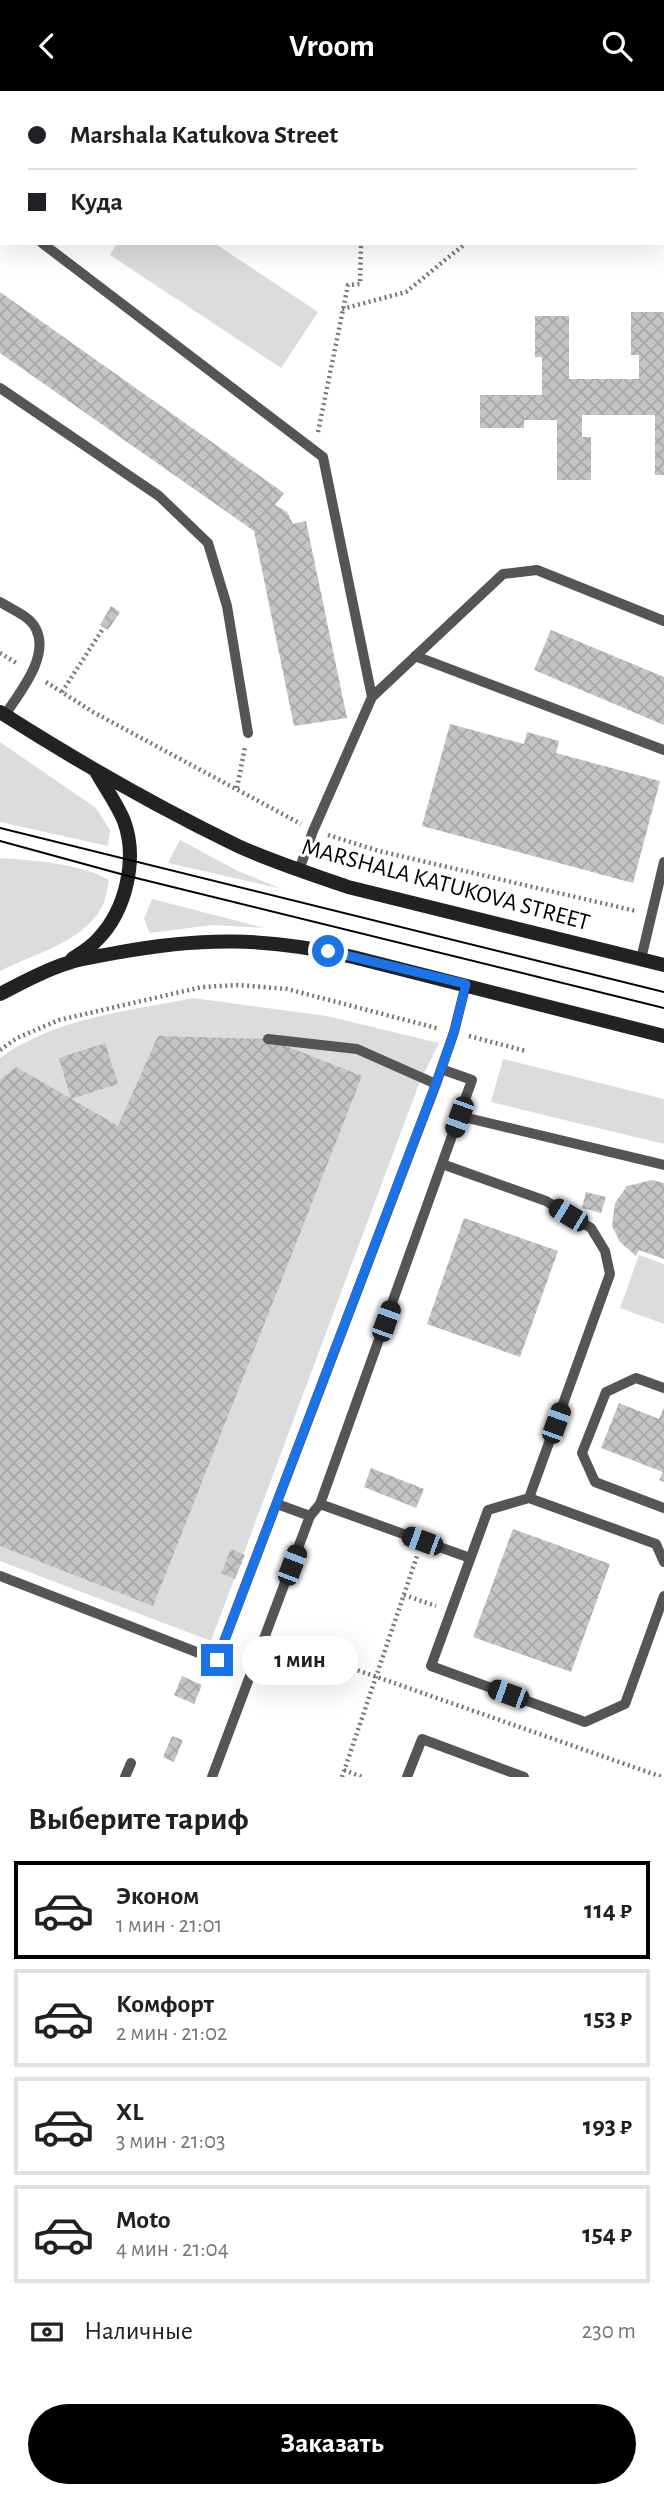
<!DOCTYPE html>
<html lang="ru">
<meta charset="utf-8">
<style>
:root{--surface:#fff;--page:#f2f2f2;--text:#202124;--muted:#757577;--line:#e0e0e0;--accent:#000}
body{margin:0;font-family:"Alegreya Sans",sans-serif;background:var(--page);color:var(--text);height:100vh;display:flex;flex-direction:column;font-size:26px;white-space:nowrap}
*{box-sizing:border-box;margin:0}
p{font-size:23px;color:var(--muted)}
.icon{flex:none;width:38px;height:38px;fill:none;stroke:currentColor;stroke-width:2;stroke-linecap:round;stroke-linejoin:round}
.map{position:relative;height:1686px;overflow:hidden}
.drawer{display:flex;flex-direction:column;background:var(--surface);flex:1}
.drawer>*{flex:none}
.banner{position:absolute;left:0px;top:0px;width:665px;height:154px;box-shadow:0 7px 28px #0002;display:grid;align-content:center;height:154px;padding:0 28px;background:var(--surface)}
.end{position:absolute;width:32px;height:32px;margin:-16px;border:9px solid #1a73e8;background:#fff;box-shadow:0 0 0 4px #fff}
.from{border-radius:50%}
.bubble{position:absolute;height:49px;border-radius:24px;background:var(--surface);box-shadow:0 7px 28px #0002;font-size:23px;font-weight:700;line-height:49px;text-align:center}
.car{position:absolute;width:21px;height:42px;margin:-21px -10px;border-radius:9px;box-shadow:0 0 5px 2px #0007;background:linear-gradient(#222 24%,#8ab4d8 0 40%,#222 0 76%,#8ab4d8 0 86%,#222 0)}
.banner b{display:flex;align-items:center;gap:24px;height:66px;font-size:26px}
.banner b+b{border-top:2px solid var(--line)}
.banner i{width:18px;height:18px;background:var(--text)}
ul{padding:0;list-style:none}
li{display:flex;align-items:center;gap:21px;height:98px;margin:0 14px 10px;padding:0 14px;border:4px solid var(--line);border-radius:0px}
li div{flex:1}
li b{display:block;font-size:26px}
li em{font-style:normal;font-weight:700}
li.on{border-color:var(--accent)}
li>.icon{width:63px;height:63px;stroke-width:1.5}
h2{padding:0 28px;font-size:32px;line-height:84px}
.pay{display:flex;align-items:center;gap:18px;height:77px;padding:0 28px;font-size:26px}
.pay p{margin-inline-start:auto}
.action{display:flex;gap:14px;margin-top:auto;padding:14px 28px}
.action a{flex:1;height:80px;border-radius:42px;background:var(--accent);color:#fff;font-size:28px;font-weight:700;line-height:80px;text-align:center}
header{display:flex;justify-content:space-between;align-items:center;height:91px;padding:0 28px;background:var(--accent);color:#fff;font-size:32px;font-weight:700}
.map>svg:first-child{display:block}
</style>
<header><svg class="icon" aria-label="back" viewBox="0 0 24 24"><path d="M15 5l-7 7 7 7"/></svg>Vroom<svg class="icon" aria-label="search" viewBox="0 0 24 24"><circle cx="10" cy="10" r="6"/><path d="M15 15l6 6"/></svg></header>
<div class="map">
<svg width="664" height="1686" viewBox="0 0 664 1686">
<defs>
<pattern id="building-cross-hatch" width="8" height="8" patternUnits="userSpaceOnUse" patternTransform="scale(1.75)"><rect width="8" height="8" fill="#c4c4c4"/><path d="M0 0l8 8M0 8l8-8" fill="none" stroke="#a7a7a7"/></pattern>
</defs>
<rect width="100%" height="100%" fill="#fff"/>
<path fill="#dcdcdc" d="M 117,152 L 214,152 L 318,221 L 281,277 L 110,164 Z
M 0,651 L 96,717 L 110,739 L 108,755 L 0,731 Z
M 180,749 L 238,780 L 282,798 L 168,772 Z
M 0,767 C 30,769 84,773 109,789 C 107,797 106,808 102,816 C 82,852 35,862 0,880 Z
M 152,808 L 265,837 L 212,834 L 150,842 L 144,828 Z
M 193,907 L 327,925 L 439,952 L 419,993 L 211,1550 L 0,1470 L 0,967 C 55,927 128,920 193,907 Z
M 503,968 L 664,1008 L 664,1053 L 491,1011 Z
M 639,1164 L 664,1173 L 664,1233 L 620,1217 Z"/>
<path fill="url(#building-cross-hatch)" d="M 0,201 L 284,402 L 275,414 L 287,421 L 293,433 L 306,430 L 347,627 L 294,635 L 254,440 L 0,262 Z
M 631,221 L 664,221 L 664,384 L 655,384 L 655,324 L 582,324 L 582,346 L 591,346 L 591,389 L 557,389 L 557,329 L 524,329 L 524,337 L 480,337 L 480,304 L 542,304 L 542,266 L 535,266 L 535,225 L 569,225 L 569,288 L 639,288 L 639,264 L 631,264 Z
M 111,515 L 120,521 L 108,539 L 100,534 Z
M 551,539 L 664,586 L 664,634 L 534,579 Z
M 450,633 L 524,653 L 527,641 L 559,650 L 556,662 L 660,690 L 633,792 L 422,735 Z
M 158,945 L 268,948 L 362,985 L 153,1515 L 0,1455 L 0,989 L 16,976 L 118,1035 Z
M 105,952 L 118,993 L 71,1008 L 59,967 Z
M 652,1089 L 664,1092 L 664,1168 L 639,1159 L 636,1165 L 620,1151 L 612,1135 L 615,1112 L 627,1095 Z
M 586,1101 L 606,1106 L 601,1122 L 582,1117 Z
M 464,1127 L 558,1160 L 520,1266 L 427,1233 Z
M 619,1312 L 659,1328 L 664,1316 L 664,1391 L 659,1389 L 663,1381 L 601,1357 Z
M 371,1377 L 424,1398 L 416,1417 L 364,1396 Z
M 513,1438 L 610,1473 L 571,1581 L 473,1546 Z
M 231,1458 L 245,1464 L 235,1488 L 221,1482 Z
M 182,1585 L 202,1594 L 194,1613 L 174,1604 Z
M 172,1645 L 183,1649 L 174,1671 L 163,1666 Z"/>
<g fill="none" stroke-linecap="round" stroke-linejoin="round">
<path stroke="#777" stroke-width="4.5" stroke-dasharray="2 3.5" stroke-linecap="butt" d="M 182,2 L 182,0
M 650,2 L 652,0
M 342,218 L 406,201 L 466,152
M 318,341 L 348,194 L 360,193 L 361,152
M 0,562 L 18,573
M 46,591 L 93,621 L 301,733
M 62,601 L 104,536
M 237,697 L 245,656
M 328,744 L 379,760 L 636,820
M 469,945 L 526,960
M 0,959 L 17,947 L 59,929 L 202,896 L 239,894 L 287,898 L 440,938
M 404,1504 L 436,1515
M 280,1552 L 662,1686
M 344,1679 L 362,1686
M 342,1686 L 417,1465"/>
<path stroke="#555" stroke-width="10" d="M 496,2 L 496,0
M 0,121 L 2,122
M 42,152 L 323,366 L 372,606
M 0,297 L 159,405 L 208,452 L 227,515 L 248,642
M 0,511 C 11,518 30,525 36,538 C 50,566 19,602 5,624
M 415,565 L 664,659
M 299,779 L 313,740 L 372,606 L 503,483 L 537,479 L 664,530
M 641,868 L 664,771
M 268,948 L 357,958 L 436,993
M 441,978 L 472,989 L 320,1413 L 470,1467
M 459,1025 L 664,1074
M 442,1073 L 546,1110 L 591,1137 L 605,1160 L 610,1183 L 529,1407
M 664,1297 L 636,1287 L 606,1301 L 582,1362 L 595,1391 L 664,1417
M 277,1413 L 310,1425 L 320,1413
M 664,1471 L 656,1453 L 529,1407 L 488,1419 L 431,1575 L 585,1631 L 625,1613 L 664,1505
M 0,1485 L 217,1569 L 436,993 L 454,941 L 466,893
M 125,1686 L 131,1672
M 212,1686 L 310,1425
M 407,1686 L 422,1648 L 524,1686"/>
<path stroke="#222" stroke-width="14" d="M 0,621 C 77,670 155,715 238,755 C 273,771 311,783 348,796 L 664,874
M 72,868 C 81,862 91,856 98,848 C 126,819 138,768 124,730 C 117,713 106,698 97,682
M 0,903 C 22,892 44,879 68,872 C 83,867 100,865 115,862 C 201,846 267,846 353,866 L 664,945"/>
<path stroke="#000" stroke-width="2" d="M 0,737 L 664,901
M 0,750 L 128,785 L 664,917"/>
</g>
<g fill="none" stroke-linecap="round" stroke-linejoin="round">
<path stroke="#1a73e8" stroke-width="9" d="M 217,1569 L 436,992 L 454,941 L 466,893 L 328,860"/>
</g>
<g text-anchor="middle" stroke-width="6" stroke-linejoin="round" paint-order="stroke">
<g font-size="24" fill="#000" stroke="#fff">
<text transform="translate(446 793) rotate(15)" y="8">MARSHALA KATUKOVA STREET</text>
</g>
</g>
</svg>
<i class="end from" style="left:328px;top:860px"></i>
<i class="end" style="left:217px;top:1569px"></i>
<div class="bubble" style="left:242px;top:1545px;width:116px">1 мин</div>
<i class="car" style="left:459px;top:1026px;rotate:200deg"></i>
<i class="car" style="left:568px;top:1124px;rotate:301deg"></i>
<i class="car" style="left:386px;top:1230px;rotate:20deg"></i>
<i class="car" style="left:556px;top:1332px;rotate:20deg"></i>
<i class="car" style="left:422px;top:1450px;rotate:290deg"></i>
<i class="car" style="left:292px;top:1474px;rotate:21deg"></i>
<i class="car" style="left:508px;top:1603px;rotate:290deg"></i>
<div class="banner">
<b><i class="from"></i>Marshala Katukova Street</b>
<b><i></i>Куда</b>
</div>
</div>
<section class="drawer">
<h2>Выберите тариф</h2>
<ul>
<li class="on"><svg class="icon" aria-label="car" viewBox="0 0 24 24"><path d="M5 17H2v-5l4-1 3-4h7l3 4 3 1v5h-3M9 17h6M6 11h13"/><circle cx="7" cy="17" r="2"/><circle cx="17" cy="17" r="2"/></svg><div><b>Эконом</b><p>1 мин · 21:01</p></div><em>114 ₽</em></li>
<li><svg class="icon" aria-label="car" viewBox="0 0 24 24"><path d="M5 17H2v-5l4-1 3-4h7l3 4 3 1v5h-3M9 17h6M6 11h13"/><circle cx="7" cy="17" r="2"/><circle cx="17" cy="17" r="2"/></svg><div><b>Комфорт</b><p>2 мин · 21:02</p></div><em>153 ₽</em></li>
<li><svg class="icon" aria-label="car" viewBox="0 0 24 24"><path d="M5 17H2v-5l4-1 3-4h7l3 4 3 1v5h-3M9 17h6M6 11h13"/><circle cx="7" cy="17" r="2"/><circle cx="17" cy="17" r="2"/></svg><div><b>XL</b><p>3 мин · 21:03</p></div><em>193 ₽</em></li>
<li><svg class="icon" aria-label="car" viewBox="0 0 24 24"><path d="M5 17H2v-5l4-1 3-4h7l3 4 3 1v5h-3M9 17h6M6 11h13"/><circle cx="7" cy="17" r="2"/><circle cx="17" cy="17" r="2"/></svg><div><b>Moto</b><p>4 мин · 21:04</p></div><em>154 ₽</em></li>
</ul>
<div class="pay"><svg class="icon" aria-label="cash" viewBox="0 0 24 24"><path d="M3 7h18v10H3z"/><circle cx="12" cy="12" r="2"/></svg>Наличные<p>230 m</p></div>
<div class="action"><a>Заказать</a></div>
</section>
